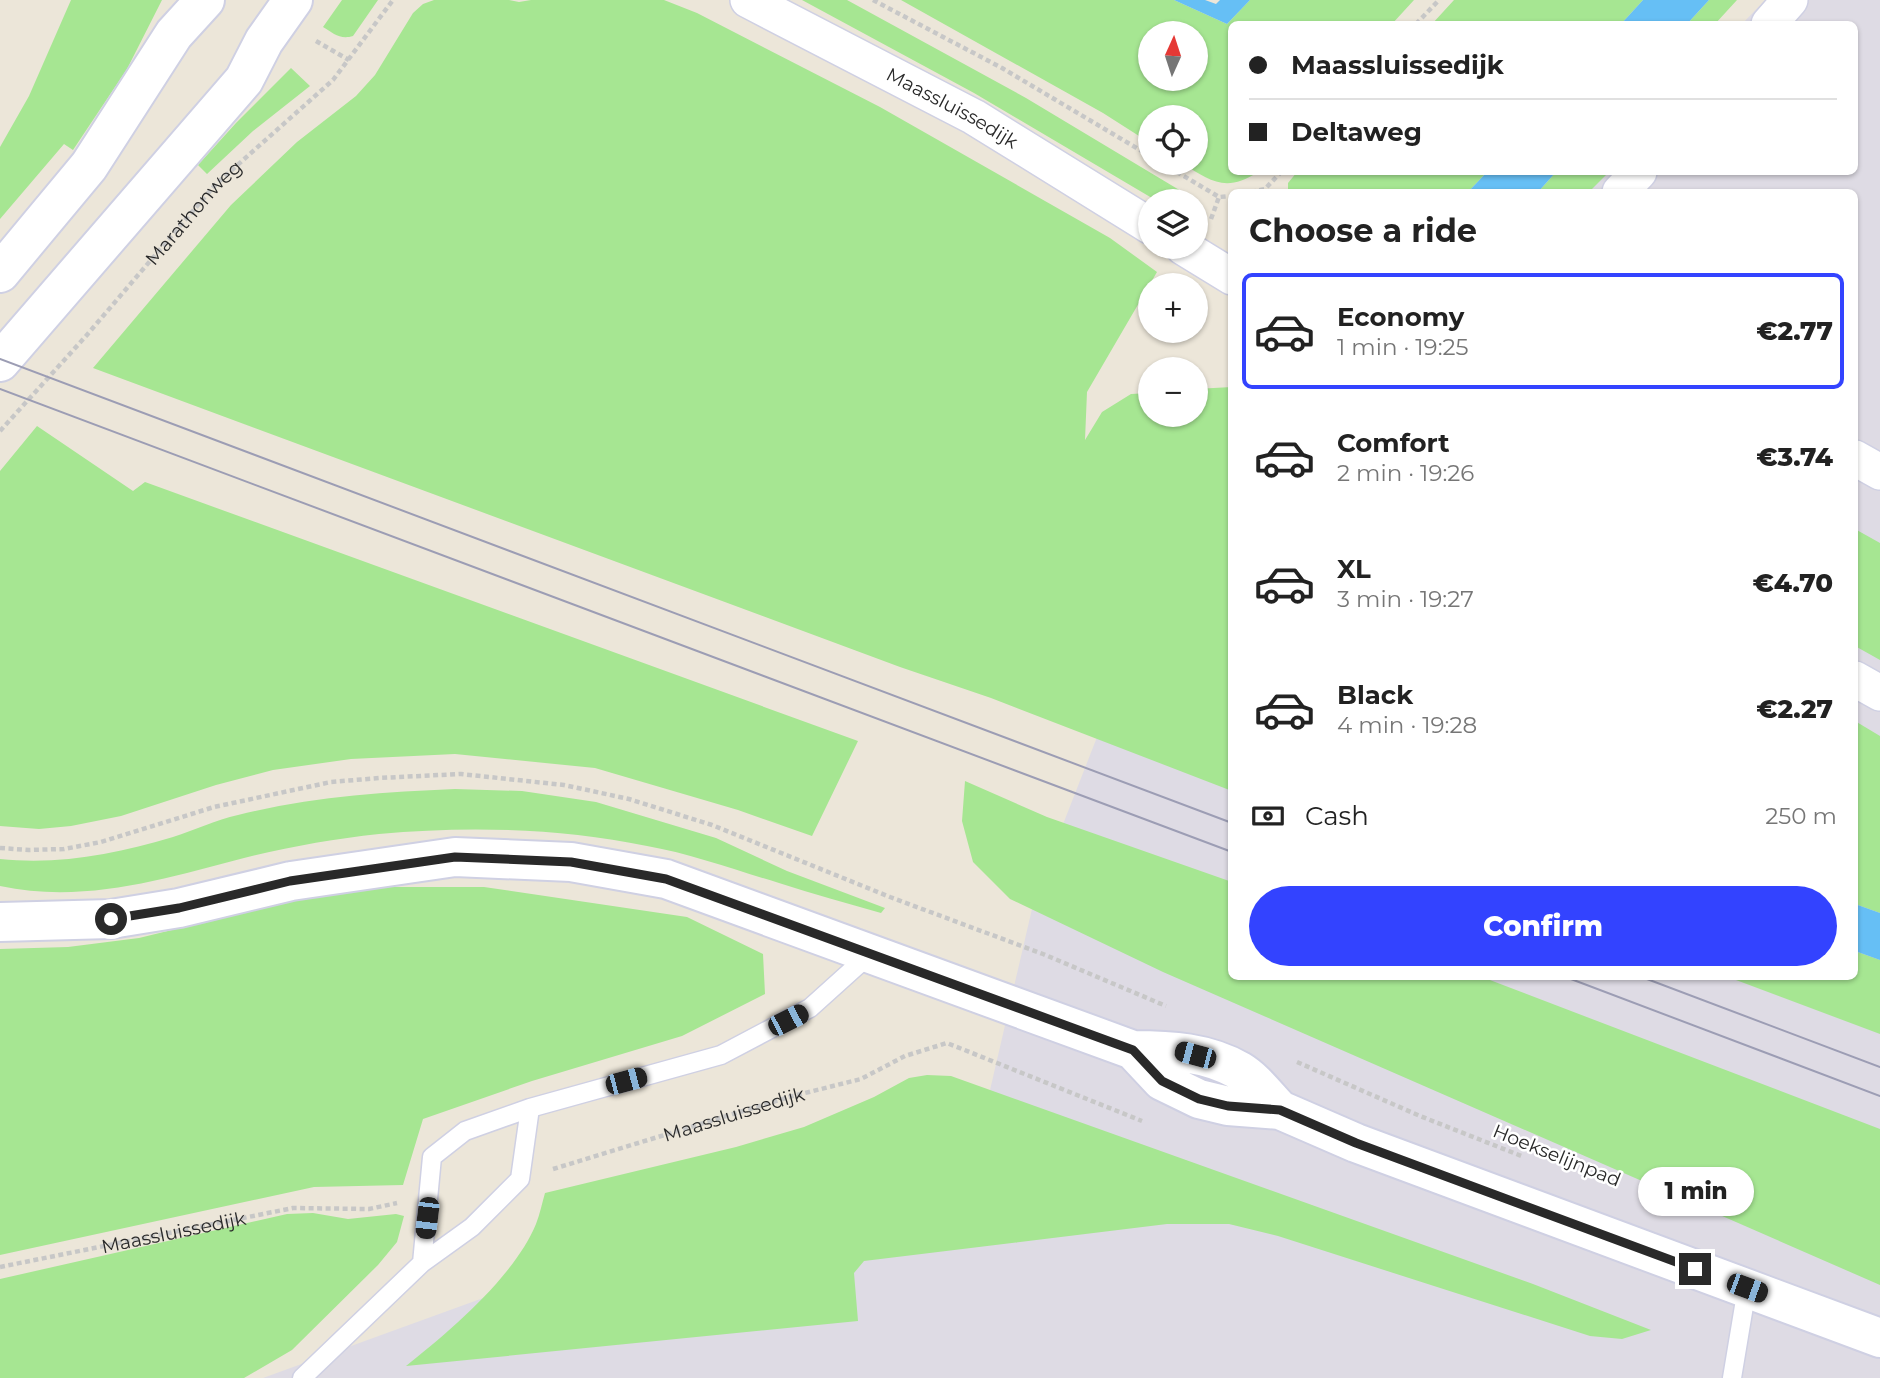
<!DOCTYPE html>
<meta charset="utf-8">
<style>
:root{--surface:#fff;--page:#f2f2f2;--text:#222;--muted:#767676;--line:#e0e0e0;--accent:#3343ff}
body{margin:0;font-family:Montserrat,sans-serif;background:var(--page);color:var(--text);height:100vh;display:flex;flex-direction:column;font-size:26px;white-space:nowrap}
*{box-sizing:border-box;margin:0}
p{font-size:23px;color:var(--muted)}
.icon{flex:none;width:38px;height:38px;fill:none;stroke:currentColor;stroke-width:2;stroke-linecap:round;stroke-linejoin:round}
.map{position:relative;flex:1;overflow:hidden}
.side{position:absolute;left:1228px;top:189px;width:630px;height:791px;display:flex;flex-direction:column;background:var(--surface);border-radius:10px;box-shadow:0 2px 5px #0004}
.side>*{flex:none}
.banner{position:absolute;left:1228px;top:21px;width:630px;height:154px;border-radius:10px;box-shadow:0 2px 5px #0004;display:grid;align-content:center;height:154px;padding:0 21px;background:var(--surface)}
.needle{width:46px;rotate:3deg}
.buttons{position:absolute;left:1138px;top:21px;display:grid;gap:14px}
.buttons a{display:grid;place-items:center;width:70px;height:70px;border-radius:50%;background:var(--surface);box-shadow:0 2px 5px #0004;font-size:35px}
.end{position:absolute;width:32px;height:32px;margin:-16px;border:9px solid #292929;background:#fff;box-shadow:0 0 0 4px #fff}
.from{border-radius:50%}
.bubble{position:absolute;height:49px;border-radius:24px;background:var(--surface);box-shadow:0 2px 5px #0004;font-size:23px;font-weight:800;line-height:49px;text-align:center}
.car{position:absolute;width:21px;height:42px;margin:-21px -10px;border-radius:9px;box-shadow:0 0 5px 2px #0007;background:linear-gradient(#222 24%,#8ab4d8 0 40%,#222 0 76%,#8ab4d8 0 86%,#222 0)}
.banner b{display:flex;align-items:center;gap:24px;height:66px;font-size:26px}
.banner b+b{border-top:2px solid var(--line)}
.banner i{width:18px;height:18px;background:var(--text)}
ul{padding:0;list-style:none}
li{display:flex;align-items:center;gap:21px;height:116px;margin:0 14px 10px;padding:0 7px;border:4px solid transparent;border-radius:10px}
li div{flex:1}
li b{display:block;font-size:26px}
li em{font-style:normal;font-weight:800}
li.selected{border-color:var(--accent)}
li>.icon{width:63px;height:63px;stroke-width:1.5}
h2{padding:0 21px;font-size:32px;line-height:84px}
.pay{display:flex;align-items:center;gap:18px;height:77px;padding:0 21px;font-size:26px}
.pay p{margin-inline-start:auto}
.action{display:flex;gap:14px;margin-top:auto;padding:14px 21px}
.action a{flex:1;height:80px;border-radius:42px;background:var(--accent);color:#fff;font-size:28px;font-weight:800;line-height:80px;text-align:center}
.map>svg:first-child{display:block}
</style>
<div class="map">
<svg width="1880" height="1378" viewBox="0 0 1880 1378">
<rect width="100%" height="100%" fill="#ece6d9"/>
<path fill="#dedbe4" d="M 1765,0 L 1880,0 L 1880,1378 L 263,1378 L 984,1116 L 1035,896 L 1222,417 L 1232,412 L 1232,976 L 1855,976 L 1855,192 L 1582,192 L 1602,172 L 1855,172 L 1855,24 L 1742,24 Z"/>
<path fill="#a6e692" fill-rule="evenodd" d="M 71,0 L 162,0 L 127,69 L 73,150 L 64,144 L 0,219 L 0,147 L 29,96 Z
M 342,0 L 378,0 L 353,36 C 340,40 333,33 323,27 Z
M 434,0 L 509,0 L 519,2 L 531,0 L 664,0 L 697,13 L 880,107 L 1110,238 L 1157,272 L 1087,392 L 1085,440 L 1102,412 L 1131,394 L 1150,393 L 1150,415 L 1195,415 L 1195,389 L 1232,387 L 1232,791 L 991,698 L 900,667 L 93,368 L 231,205 L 297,142 L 356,96 L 375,75 L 413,13 L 423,4 Z
M 802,0 L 847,0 L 1026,98 L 1196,200 L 1205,213 L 1197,225 L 1195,224 L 1195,201 L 1157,201 L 974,93 Z
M 901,0 L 1174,0 L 1227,24 L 1250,0 L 1414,0 L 1392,24 L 1232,24 L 1232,172 L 1258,172 C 1226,193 1210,181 1182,163 L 1195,163 L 1195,117 L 1150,117 L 1150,143 L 1103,113 ZM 1150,33 L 1195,33 L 1195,79 L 1150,79 Z
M 1454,0 L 1643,0 L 1621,24 L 1432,24 Z
M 1709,0 L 1737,0 L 1715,24 L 1687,24 Z
M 291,68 L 310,86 L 253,131 L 207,174 L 198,165 L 236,123 Z
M 1297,172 L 1487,172 L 1468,192 L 1288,192 L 1288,183 Z
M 1556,172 L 1609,172 L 1589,192 L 1538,192 Z
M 37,426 L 133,491 L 145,482 L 858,741 L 812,836 L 738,810 L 595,768 L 455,754 L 351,759 L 273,770 L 216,785 L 121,816 L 71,826 L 39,829 L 0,826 L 0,471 Z
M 1855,529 L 1880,543 L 1880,660 L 1855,646 Z
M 1855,721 L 1880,736 L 1880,913 L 1855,904 Z
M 965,781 L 1047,817 L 1232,882 L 1232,976 L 1482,977 L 1880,1129 L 1880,1285 L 1163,972 L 1010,899 L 973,862 L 962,821 Z
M 455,789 L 522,791 L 596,802 L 716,838 L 787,871 L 885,908 L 881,913 C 847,903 813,894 779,883 C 735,870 692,854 647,846 C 559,828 468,826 379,834 C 333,839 288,847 244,858 C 164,879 84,904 0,886 L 0,859 C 60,865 116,854 173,837 C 195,830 216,820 238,815 C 310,797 382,792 455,789 Z
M 386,887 L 484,887 L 687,917 L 763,954 L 765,994 L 682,1036 L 532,1081 L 423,1119 L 403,1185 L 314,1187 L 0,1255 L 0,949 L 68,947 L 139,938 L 308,897 Z
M 1855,951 L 1880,960 L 1880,1034 L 1728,977 L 1855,976 Z
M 927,1075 L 951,1076 L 1533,1284 L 1651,1330 L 1622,1339 L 1590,1336 L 1278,1236 L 1229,1224 L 1167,1224 L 864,1261 L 854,1273 L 858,1321 L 406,1366 C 450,1331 514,1277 536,1224 C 540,1214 542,1203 545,1193 L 736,1147 L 804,1127 L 874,1097 L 909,1078 Z
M 313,1213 L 348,1219 L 396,1214 L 404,1216 L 397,1242 L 378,1265 L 292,1350 L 244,1378 L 0,1378 L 0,1279 L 287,1214 Z"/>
<path fill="#66bff5" d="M 1174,0 L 1205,0 L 1216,4 L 1220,0 L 1250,0 L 1227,24 Z
M 1643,0 L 1709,0 L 1687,24 L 1621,24 Z
M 1487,172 L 1556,172 L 1538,192 L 1468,192 Z
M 1855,904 L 1880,913 L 1880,960 L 1855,951 Z"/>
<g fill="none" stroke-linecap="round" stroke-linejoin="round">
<g stroke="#cfd0e3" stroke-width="21">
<path id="lane" d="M 422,1263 L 432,1157 L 465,1131 L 530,1108 L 721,1055 L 810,1008 L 870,954
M 302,1378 L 422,1263 L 472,1227 L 520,1179 L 530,1108
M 1732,1378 L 1747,1288"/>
</g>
<g stroke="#cfd0e3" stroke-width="38">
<g id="street">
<path id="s4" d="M 748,0 L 974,117 L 1150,226"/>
<path d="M 1769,24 L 1790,0"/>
<path d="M 1620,192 L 1639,172"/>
<path d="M 1183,247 L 1232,277"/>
<path d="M 1855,458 L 1880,472"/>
<path d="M 1855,679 L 1880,693"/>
</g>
</g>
<g stroke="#cfd0e3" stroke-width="42">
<path id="secondary" d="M 0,273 L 89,166 L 174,34 L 205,0
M 0,362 L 244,80 L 264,41 L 293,0
M 0,922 L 111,919 L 179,908 L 291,881 L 455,857 L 571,862 L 666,879 L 1133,1050 C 1170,1050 1207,1052 1240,1071 C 1255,1080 1268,1098 1280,1110
M 1133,1050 L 1162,1081 L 1199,1099 L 1228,1106 L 1280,1110 L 1356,1143 L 1880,1338"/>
</g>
<g stroke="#c7c7c7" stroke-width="4.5" stroke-dasharray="5 3.5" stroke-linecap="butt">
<path d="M 873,0 L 1002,68 L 1150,156"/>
<path d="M 1416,24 L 1439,0"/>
<path d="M 316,41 L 349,60"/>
<path d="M 1162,163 L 1219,197 L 1232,196"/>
<path d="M 1251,192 L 1265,189 L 1281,172"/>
<path d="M 1211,219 L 1219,197"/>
<path id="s1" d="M 0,431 L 86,336 L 215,185 L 333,80 L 393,0"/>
<path d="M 0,848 L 29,850 L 64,849 L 101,842 L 214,807 L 331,782 L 379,778 L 461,774 L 564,785 L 629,799 L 712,825 L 890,897 L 1043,954 L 1166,1006"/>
<path d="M 1297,1062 L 1420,1116 L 1524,1157"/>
<path id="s2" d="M 553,1169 L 789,1097 L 861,1079 L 905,1056 L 947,1043 L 1142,1121"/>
<path id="s3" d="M 0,1267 L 293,1208 L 369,1209 L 397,1203"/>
</g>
<use href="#lane" stroke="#fff" stroke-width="18"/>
<use href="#street" stroke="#fff" stroke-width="35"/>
<use href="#secondary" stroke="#fff" stroke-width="38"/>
<path stroke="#9c9db4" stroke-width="2" d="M 0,359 L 1232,823
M 0,389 L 1232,852
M 1563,976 L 1880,1096
M 1639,976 L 1880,1067"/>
</g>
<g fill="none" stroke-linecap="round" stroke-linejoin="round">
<path stroke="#292929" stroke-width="9" d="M 111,919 L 179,908 L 290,881 L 455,857 L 571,862 L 666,879 L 1133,1050 L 1162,1081 L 1199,1099 L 1228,1106 L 1280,1110 L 1356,1143 L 1695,1269"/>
</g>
<g text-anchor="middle" stroke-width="5" stroke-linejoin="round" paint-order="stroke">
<g font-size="19" fill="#292929" stroke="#fff">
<text dy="7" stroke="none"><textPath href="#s4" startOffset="231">Maassluissedijk</textPath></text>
<text dy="7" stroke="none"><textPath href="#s1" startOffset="292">Marathonweg</textPath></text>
<text dy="7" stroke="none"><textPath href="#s2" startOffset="189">Maassluissedijk</textPath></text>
<text transform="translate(1557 1155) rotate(22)" y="7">Hoekselijnpad</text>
<text dy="7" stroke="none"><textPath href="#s3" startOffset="177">Maassluissedijk</textPath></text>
</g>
</g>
</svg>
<div class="buttons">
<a><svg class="needle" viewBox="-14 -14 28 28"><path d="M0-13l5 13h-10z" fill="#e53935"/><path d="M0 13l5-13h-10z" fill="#767676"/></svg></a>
<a><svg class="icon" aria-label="locate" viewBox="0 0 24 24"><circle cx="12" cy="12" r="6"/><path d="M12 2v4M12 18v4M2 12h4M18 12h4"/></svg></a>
<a><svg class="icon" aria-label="layers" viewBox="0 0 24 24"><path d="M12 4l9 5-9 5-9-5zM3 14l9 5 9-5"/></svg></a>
<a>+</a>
<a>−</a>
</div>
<i class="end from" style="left:111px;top:919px"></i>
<i class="end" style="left:1695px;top:1269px"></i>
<div class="bubble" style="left:1638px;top:1167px;width:116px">1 min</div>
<i class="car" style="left:788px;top:1020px;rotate:63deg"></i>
<i class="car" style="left:1195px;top:1055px;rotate:285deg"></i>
<i class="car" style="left:626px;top:1081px;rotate:75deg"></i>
<i class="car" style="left:427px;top:1218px;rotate:187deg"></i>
<i class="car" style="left:1747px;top:1288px;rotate:110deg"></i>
<div class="banner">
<b><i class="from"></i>Maassluissedijk</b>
<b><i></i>Deltaweg</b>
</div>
<section class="side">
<h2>Choose a ride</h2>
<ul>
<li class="selected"><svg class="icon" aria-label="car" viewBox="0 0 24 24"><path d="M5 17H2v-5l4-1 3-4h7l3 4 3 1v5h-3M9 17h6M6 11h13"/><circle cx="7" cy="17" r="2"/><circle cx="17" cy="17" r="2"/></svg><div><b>Economy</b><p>1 min · 19:25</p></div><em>€2.77</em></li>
<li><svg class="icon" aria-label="car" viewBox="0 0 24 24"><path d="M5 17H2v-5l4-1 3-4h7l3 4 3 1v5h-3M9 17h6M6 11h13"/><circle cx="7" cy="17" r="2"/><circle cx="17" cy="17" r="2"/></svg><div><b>Comfort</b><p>2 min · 19:26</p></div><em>€3.74</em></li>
<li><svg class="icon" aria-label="car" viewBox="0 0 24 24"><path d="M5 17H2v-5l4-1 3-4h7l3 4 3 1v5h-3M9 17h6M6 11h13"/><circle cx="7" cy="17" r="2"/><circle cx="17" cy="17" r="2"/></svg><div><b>XL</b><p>3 min · 19:27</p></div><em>€4.70</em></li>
<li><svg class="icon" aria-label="car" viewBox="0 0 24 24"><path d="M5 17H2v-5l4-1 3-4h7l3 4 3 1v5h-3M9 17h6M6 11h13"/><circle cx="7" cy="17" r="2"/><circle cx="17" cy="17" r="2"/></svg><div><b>Black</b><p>4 min · 19:28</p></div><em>€2.27</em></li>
</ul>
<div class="pay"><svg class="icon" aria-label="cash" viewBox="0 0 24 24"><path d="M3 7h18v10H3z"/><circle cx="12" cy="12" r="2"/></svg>Cash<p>250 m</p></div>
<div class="action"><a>Confirm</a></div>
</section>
</div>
